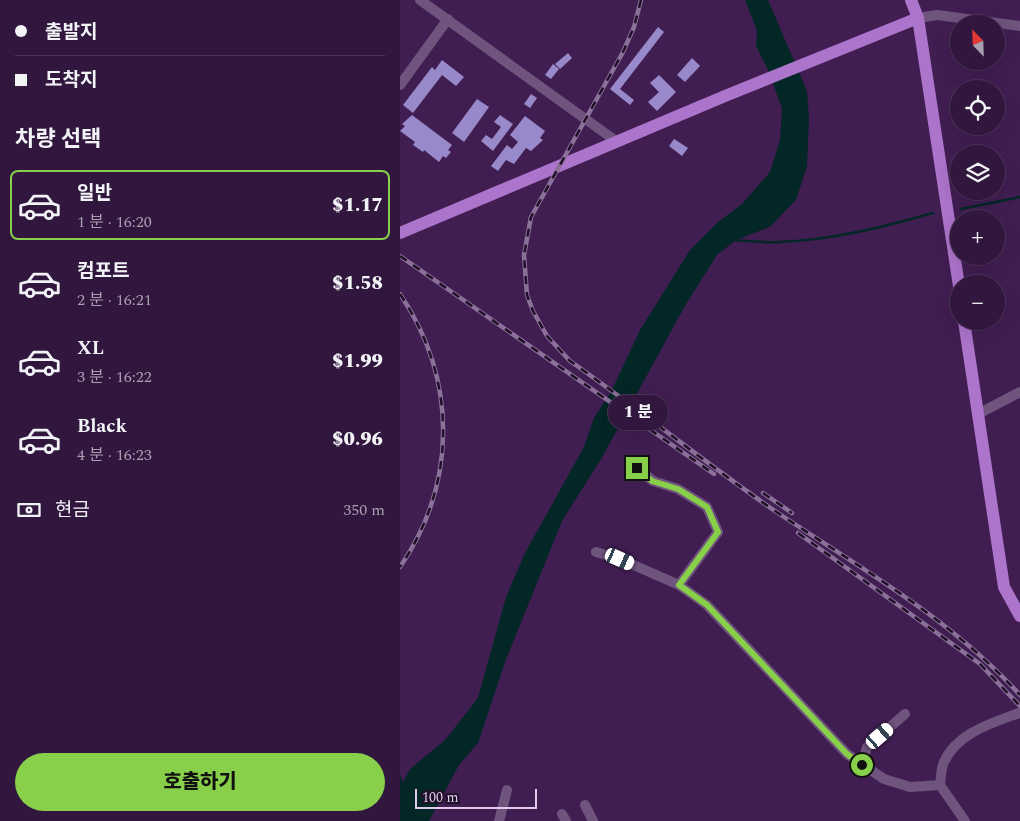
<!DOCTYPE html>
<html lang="ko">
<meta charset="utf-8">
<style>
:root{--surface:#31163e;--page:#391f45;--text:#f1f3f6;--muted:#a89fb0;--line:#4c3558;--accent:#88cf4a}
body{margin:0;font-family:Spectral,"Noto Sans KR",serif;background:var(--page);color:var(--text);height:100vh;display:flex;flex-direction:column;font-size:19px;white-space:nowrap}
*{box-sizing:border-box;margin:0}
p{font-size:16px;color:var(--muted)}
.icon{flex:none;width:28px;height:28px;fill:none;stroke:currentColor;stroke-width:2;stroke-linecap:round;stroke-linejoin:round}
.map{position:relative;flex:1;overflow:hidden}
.side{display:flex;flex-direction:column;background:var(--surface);width:400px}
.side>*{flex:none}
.guide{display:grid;align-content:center;height:110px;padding:0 15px;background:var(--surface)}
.needle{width:32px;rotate:337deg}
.tools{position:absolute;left:550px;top:15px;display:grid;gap:10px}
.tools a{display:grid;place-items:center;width:55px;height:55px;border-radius:50%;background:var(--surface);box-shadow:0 5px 20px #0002,0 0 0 1px var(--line);font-size:25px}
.scale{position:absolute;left:15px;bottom:12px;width:122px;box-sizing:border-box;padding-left:5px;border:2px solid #dfcbeb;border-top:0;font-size:14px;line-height:18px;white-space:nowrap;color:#dfcbeb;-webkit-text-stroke:4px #201128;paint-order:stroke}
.end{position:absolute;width:22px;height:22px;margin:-11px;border:6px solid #88cf4a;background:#111;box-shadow:0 0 0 2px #111}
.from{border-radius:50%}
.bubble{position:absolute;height:35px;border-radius:18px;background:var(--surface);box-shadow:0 5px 20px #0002,0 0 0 1px var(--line);font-size:16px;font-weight:800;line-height:35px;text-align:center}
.car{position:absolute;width:15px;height:30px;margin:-15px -8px;border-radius:6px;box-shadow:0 0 4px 1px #0007;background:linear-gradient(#fff 24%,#345 0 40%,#fff 0 76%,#345 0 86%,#fff 0)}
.guide b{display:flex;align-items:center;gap:18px;height:48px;font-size:19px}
.guide b+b{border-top:1px solid var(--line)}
.guide i{width:12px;height:12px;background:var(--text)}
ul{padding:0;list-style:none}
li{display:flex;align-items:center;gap:15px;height:70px;margin:0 10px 8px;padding:0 5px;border:2px solid transparent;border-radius:8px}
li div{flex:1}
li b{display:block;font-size:19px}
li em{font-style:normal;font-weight:800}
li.active{border-color:var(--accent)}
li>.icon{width:45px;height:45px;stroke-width:1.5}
h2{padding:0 15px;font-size:22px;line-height:60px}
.pay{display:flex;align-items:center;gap:12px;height:55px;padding:0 15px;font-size:19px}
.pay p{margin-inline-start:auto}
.primary-button{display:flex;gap:10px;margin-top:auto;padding:10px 15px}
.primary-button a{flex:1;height:58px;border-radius:30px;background:var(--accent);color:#111;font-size:20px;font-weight:800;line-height:58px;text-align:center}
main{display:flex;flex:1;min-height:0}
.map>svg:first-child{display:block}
</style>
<main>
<section class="side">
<div class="guide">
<b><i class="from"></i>출발지</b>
<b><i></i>도착지</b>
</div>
<h2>차량 선택</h2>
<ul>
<li class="active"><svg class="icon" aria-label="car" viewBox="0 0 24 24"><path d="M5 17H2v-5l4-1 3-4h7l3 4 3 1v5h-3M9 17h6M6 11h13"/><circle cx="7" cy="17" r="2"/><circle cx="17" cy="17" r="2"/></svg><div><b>일반</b><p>1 분 · 16:20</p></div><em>$1.17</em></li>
<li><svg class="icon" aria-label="car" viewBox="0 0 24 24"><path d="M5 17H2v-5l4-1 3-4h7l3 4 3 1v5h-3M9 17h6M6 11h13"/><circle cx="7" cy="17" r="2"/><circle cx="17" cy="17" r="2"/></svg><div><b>컴포트</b><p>2 분 · 16:21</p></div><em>$1.58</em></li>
<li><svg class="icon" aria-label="car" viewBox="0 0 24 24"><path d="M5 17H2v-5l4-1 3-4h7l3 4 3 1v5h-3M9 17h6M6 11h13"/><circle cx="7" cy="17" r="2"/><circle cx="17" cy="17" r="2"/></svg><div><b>XL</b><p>3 분 · 16:22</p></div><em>$1.99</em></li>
<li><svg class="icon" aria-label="car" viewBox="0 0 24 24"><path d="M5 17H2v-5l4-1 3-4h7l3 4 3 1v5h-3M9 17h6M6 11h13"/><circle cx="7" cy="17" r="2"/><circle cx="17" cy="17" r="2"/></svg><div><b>Black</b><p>4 분 · 16:23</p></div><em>$0.96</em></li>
</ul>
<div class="pay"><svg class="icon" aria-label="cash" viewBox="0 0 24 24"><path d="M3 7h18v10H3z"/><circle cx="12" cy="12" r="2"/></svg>현금<p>350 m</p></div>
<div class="primary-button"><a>호출하기</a></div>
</section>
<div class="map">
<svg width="620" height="821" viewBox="0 0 620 821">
<rect width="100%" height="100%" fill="#411e52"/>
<path fill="#022726" d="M 345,0 L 368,0 L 407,91 L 409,119 L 407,166 L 396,200 L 370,227 L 336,240 L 317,255 L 286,304 L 201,459 L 162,521 L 105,662 L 78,743 L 59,765 L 29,821 L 0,821 L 0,775 L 3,782 L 10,769 L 45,740 L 78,698 L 106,597 L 125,553 L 184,447 L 194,418 L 211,392 L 240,330 L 290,250 L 318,222 L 342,204 L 370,172 L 380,140 L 382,108 L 368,70 L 356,46 L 357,31 Z"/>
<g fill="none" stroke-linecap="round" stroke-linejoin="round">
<path stroke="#022726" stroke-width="2.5" d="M 561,209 L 620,197
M 333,240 C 348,241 364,243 379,242 C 432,240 483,227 533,213"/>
</g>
<path fill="#9789ca" d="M 258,27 L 264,32 L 220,89 L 234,100 L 230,105 L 210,89 Z
M 168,53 L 172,58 L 160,69 L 155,64 Z
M 292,58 L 300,66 L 285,82 L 277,75 Z
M 42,60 L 64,77 L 56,86 L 42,75 L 13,113 L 3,105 L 32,67 L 35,70 Z
M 153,64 L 159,69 L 151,79 L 145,75 Z
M 259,75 L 276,92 L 257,111 L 248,102 L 259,92 L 250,83 Z
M 131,94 L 137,98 L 130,108 L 124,104 Z
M 77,99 L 89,107 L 64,142 L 52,133 Z
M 12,115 L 52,145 L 48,150 L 51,152 L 46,158 L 43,156 L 39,162 L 24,150 L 23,152 L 13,145 L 15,142 L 0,131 L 5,126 L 2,124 Z
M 100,115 L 113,124 L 93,151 L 81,141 L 86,135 L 92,139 L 101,127 L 94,122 Z
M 125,116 L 145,131 L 140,138 L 143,140 L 131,151 L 126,148 L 114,164 L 106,160 L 98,171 L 91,166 L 107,145 L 112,149 L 118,142 L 110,135 Z
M 274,139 L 288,148 L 282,156 L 269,146 Z"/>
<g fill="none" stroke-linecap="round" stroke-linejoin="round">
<path stroke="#6f547e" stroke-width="10" d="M 20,0 L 216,141
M 518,18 L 537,15 L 620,26
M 0,85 L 48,19
M 578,414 L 620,392
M 237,468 L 253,481 L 278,489 L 307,507 L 318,532 L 279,585
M 196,552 L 220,559 L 279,585 L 307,605 L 447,754 L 484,779 L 510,787 L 540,785
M 462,765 L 467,747 L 505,714
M 185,805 L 193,821
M 162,814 L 166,821
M 99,821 L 107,790
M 565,821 L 540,785 C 541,778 541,768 544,762 C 557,733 592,723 619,713"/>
<path stroke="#ad74cb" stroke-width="12" d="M 511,0 L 518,18 L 559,286
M 0,233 L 325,96 L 518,18
M 564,321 L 604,587 L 620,616"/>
<g stroke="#8b709a" stroke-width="4.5">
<path id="rail" d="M 241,0 L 234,27 L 223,52 L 131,217 L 124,255 L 127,295 L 133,311 L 147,336 L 170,361 C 239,409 305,463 375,511 C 460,568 550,618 620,695
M 0,256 L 314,474
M 0,294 C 57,379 58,482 0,567
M 363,493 L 392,513
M 398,533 L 580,664 L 620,706"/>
</g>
<use href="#rail" stroke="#201128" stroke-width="2.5" stroke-dasharray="8" stroke-linecap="butt"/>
</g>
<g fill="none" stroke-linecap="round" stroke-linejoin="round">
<path stroke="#88cf4a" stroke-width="6" d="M 237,468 L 252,481 L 278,489 L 307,507 L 318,532 L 279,585 L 307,605 L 447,754 L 462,765"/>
</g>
</svg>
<div class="tools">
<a><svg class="needle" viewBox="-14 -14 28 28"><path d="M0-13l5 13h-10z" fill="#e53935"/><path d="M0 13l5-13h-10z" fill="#a89fb0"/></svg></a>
<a><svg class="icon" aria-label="locate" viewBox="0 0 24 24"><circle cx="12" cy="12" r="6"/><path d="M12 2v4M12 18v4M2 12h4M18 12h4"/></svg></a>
<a><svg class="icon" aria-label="layers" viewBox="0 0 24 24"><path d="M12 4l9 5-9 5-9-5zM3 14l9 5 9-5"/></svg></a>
<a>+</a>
<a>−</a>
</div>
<div class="scale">100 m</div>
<i class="end from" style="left:462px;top:765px"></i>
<i class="end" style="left:237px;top:468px"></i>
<div class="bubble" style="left:208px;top:395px;width:60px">1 분</div>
<i class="car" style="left:220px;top:559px;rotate:114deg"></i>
<i class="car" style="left:480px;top:736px;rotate:49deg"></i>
</div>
</main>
